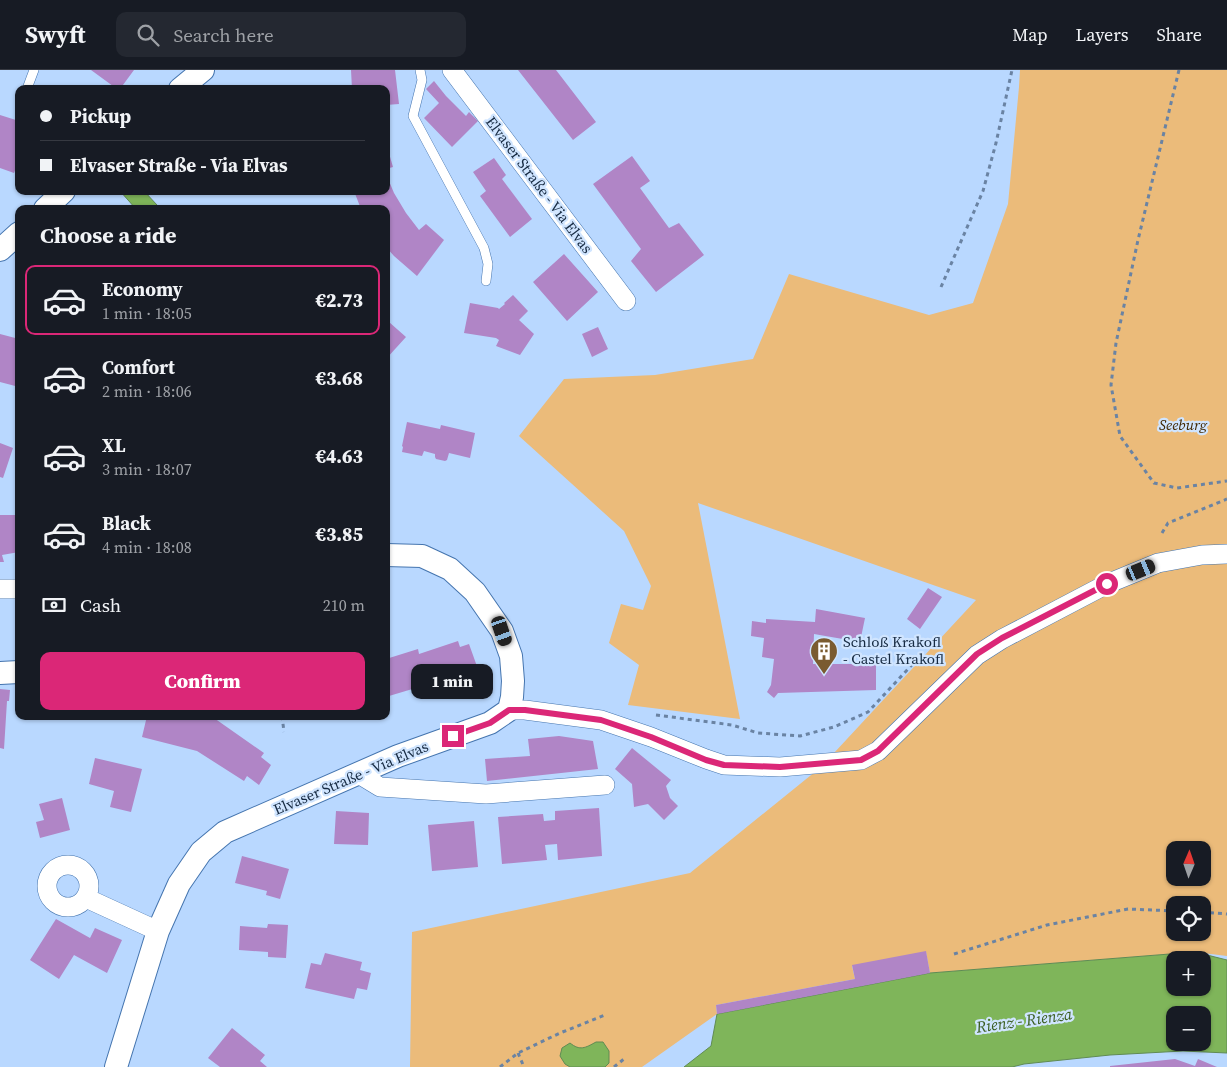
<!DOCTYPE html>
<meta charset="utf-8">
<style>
:root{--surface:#171b24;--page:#242831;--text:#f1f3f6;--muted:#9ea1a6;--line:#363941;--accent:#db2777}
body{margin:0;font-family:"Source Serif 4",serif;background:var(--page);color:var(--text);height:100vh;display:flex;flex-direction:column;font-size:19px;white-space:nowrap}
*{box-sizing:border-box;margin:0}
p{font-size:16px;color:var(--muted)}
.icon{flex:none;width:28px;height:28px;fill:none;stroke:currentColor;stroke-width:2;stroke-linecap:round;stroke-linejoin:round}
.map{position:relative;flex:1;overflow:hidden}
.sheet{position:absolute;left:15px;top:135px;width:375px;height:515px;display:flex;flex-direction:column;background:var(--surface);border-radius:10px;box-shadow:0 1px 4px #0004}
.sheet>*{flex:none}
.banner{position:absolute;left:15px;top:15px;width:375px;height:110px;border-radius:10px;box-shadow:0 1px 4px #0004;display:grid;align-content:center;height:110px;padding:0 25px;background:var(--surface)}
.needle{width:32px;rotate:2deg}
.controls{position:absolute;left:1166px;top:771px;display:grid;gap:10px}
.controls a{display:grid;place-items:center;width:45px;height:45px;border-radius:10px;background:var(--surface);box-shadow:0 1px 4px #0004;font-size:25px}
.end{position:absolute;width:22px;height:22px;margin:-11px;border:6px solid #db2777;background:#fff;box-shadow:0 0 0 2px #fff}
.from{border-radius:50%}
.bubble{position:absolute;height:35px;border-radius:10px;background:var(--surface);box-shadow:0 1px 4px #0004;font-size:16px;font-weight:800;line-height:35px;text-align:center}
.car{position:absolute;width:15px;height:30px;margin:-15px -8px;border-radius:6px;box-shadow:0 0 4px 1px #0007;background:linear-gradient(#222 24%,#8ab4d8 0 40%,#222 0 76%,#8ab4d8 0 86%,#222 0)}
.banner b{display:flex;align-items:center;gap:18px;height:48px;font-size:19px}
.banner b+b{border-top:1px solid var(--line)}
.banner i{width:12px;height:12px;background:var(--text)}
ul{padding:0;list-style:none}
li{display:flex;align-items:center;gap:15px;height:70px;margin:0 10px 8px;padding:0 15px;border:2px solid transparent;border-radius:10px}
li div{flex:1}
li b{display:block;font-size:19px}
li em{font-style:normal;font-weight:800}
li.current{border-color:var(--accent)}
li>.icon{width:45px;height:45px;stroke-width:1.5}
h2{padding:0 25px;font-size:22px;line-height:60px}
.pay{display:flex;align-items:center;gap:12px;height:55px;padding:0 25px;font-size:19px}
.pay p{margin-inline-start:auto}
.primary-button{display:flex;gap:10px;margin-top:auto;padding:10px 25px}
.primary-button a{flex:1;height:58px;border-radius:10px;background:var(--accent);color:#fff;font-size:20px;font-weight:800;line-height:58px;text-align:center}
header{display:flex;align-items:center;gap:30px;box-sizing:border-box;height:70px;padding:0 25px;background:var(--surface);border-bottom:1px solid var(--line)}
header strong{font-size:24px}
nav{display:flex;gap:28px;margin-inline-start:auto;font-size:18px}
.search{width:350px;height:45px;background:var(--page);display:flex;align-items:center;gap:12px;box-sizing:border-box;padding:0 18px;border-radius:10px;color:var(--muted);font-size:19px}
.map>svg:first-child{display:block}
</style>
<header>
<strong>Swyft</strong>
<div class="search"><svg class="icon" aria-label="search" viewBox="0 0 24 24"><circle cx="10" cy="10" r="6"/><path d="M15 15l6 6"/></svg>Search here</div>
<nav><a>Map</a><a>Layers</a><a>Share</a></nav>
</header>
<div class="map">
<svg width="1227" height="997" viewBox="0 0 1227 997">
<rect width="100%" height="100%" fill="#b9d8ff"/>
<path fill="#ebbb7a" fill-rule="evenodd" d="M 1020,0 L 1227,0 L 1227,886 L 1195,882 L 930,903 L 926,882 L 852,896 L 855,909 L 716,935 L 717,944 L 642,997 L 410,997 L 412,862 L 690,803 L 821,697 L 976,530 L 698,433 L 740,649 L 628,635 L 639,595 L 609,573 L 621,534 L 643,540 L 651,516 L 624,461 L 519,366 L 564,309 L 655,305 L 753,289 L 789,204 L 929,245 L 973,233 L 1008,134 L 1019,17 ZM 1175,780 L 1202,780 L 1202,808 L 1175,808 ZM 1175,835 L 1202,835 L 1202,862 L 1175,862 Z"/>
<path fill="#7fb55a" stroke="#608b53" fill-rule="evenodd" d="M 120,121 L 144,121 L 157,135 L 152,139 L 136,139 Z
M 1195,882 L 1227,890 L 1227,983 L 1183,981 L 1110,985 L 1024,994 L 1012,997 L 684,997 L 711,976 L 717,944 L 930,903 ZM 1175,890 L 1202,890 L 1202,918 L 1175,918 ZM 1175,945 L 1202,945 L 1202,972 L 1175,972 Z
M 596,972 L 603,972 L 609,981 L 609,993 L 605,997 L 570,997 L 565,994 L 560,986 L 562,978 L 570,973 C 580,981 585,978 596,972 Z"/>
<path fill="#b085c6" d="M 91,0 L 134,0 L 120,19 L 117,19 Z
M 351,0 L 395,0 L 399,34 L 386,35 L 386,19 L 352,19 Z
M 518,0 L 556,0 L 596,52 L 573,70 Z
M 434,11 L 446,26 L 466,46 L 469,42 L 478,51 L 452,77 L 424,48 L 439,33 L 426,19 Z
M 0,45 L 19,51 L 19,90 L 14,103 L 0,98 Z
M 386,73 L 393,97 L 386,99 Z
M 632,86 L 650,111 L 640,118 L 669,158 L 679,153 L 704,185 L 656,222 L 631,191 L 641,179 L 593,114 Z
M 494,88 L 506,105 L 502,109 L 532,149 L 510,167 L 480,126 L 486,121 L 473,102 Z
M 386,104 L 394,123 L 406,143 L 419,160 L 426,154 L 444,170 L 417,206 L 394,186 L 386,177 L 386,139 L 361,139 L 354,121 L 386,121 Z
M 564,184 L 598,222 L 567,251 L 533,212 Z
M 513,225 L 528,241 L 519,250 L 534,264 L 520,285 L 496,276 L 499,270 L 496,268 L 464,263 L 470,233 L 498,238 L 499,239 L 505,234 L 504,233 Z
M 386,247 L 389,252 L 406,267 L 386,289 Z
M 598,257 L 608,279 L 592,287 L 582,264 Z
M 0,264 L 19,269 L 19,317 L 0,312 Z
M 407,352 L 440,359 L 441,355 L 475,363 L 470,388 L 449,383 L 447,390 L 445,391 L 436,389 L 435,387 L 435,384 L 424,381 L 422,386 L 402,382 L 403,377 L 402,376 Z
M 0,373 L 13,378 L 3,408 L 0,407 Z
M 0,445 L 17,445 L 19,455 L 19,482 L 2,485 L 4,492 L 0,492 Z
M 928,518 L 942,527 L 920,559 L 907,549 Z
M 816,539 L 865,548 L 860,572 L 814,564 L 813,594 L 876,594 L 876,620 L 778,623 L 774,628 L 767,622 L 771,615 L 774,589 L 762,587 L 764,568 L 751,566 L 752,551 L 766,553 L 766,549 L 815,552 Z
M 458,571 L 460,577 L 469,574 L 479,602 L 469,606 L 470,609 L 432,622 L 429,614 L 389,626 L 387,620 L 386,621 L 386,589 L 418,579 L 419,584 Z
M 0,619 L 10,620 L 9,631 L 7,631 L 4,679 L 0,678 Z
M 147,646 L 205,646 L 214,648 L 264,683 L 261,687 L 271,695 L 259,715 L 247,706 L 244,711 L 197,681 L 142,667 Z
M 559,666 L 593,671 L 598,699 L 487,711 L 485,689 L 530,686 L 528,669 Z
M 632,678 L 671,710 L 666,716 L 670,728 L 678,736 L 664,750 L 648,734 L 634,737 L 632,714 L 615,699 Z
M 95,688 L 142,699 L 131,742 L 110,737 L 114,721 L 89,714 Z
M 62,728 L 70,760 L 40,768 L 36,752 L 44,750 L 39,734 Z
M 599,738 L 602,786 L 558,790 L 557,774 L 545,775 L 547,790 L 502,794 L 498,747 L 543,744 L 544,751 L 555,750 L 555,741 Z
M 336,741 L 369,743 L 368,775 L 334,774 Z
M 474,751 L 478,797 L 432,801 L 428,755 Z
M 242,786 L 289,799 L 280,829 L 266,825 L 267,821 L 235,813 Z
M 56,849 L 90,868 L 95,858 L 122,870 L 107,903 L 74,885 L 59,909 L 30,890 Z
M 268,854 L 288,855 L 286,888 L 268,887 L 268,882 L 239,880 L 240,856 L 267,858 Z
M 926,881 L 930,903 L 717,944 L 716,935 L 855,909 L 852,895 Z
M 325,883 L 362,892 L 360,900 L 371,903 L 367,920 L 357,918 L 354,929 L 305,918 L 311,893 L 321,895 Z
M 232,958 L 265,985 L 260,991 L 267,997 L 220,997 L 208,988 Z
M 1175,989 L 1195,996 L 1198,989 L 1217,997 L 1110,997 L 1110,996 Z"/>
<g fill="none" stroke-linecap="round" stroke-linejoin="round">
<g stroke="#4575af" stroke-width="10">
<path id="service" d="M 420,0 L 422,10 L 413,46 L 484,178 L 488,194 L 486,211
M 28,16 L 34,0"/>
</g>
<g stroke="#4575af" stroke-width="20">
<path id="minor" d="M 452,0 L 626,231
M 0,519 L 19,519
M 509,640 L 525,640 L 601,650 L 651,667 L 706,689 L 724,695 L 780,697 L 861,690 L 878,681 L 977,585 L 1002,569 L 1107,514 L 1158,493 L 1202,485 L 1227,484
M 357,703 L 380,717 L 486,724 L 605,715
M47 816a21 21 0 1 1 42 0a21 21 0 1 1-42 0Z
M 86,828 L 158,861"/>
</g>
<g stroke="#4575af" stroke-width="24">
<path id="tertiary" d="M 180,19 L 203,0
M 45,139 L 64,121
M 0,180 L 19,163
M 0,603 L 19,602
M 116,997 L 158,861 L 179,814 L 201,782 L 225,762 L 398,686 L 490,653 L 509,640 L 512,627 L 513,611 L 511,586 L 502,561 L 475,522 L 450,499 L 422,486 L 386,485"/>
</g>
<path stroke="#6a83a3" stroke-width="3" stroke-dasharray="4 4" stroke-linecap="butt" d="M 1179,0 L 1138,170 L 1116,273 L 1111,315 L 1120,366 L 1154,413 L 1177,418 L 1227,411
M 941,217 L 983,121 L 996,73 L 1012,0
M 1162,463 L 1168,453 L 1227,429
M 656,645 L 732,655 L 758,663 L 800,666 L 834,657 L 868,642 L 922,584
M 282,646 L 284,662
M 1202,842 L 1227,844
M 954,884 L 1047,855 L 1128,839 L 1175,841
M 518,983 L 524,997
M 500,997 L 518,983 L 560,963 L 605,945
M 614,997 L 624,989"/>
<use href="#service" stroke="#fff" stroke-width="9"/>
<use href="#minor" stroke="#fff" stroke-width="19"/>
<use href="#tertiary" stroke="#fff" stroke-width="22"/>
</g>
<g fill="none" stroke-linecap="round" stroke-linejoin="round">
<path stroke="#db2777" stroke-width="6" d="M 453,666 L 490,653 L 509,640 L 525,640 L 601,650 L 651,667 L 706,690 L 724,695 L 780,697 L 861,690 L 878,681 L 977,584 L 1002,568 L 1107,514"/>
</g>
<defs>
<g id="building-pin" transform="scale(1.4375)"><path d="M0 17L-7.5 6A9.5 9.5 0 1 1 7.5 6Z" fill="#7a5b30" stroke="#d0e5ff"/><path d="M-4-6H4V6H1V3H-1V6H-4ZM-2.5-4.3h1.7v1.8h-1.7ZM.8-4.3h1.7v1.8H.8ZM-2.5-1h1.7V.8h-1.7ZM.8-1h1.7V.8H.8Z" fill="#fff"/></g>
</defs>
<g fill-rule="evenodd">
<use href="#building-pin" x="824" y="581"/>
</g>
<g text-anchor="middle" stroke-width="4.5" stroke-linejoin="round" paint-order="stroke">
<g font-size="15" fill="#162a42" stroke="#d0e5ff">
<text transform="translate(539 115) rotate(53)" y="5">Elvaser Straße - Via Elvas</text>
<text transform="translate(351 708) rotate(-23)" y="5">Elvaser Straße - Via Elvas</text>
</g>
<g font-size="15" font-style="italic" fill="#402700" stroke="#d0e5ff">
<text x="1183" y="360">Seeburg</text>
</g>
<g font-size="15" fill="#162a42" stroke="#d0e5ff" text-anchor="start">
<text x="843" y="577">Schloß Krakofl<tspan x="843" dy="17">- Castel Krakofl</tspan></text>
</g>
<g font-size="16" font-style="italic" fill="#395c1e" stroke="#d0e5ff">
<text transform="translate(1024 950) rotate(-8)" y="6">Rienz - Rienza</text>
</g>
</g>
</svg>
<div class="controls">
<a><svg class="needle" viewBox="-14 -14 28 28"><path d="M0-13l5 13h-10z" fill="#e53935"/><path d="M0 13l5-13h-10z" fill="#9ea1a6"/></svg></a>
<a><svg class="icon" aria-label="locate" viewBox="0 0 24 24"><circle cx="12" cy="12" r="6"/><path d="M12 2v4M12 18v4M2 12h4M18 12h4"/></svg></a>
<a>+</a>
<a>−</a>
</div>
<i class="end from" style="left:1107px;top:514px"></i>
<i class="end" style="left:453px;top:666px"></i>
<div class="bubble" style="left:411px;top:594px;width:82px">1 min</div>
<i class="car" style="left:1141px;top:500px;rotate:68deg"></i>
<i class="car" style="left:502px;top:561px;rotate:161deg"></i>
<div class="banner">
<b><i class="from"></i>Pickup</b>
<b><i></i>Elvaser Straße - Via Elvas</b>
</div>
<section class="sheet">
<h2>Choose a ride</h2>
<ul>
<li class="current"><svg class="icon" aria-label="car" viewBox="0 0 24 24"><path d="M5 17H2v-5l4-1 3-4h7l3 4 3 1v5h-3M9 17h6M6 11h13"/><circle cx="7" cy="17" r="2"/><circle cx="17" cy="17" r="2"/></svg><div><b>Economy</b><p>1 min · 18:05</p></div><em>€2.73</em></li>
<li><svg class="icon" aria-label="car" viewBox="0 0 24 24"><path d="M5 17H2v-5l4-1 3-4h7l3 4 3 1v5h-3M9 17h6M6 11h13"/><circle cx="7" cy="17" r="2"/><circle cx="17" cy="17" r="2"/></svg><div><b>Comfort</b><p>2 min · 18:06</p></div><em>€3.68</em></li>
<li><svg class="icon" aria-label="car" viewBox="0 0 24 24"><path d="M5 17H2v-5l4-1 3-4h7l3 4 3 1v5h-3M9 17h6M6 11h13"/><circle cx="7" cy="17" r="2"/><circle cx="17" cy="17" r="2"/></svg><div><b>XL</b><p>3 min · 18:07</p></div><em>€4.63</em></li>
<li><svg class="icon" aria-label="car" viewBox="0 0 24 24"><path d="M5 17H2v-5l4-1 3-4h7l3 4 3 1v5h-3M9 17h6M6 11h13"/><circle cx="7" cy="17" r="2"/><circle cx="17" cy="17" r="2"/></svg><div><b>Black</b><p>4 min · 18:08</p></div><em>€3.85</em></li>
</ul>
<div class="pay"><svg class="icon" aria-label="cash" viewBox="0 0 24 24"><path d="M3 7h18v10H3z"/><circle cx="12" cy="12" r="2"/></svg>Cash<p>210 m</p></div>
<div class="primary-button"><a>Confirm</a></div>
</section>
</div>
